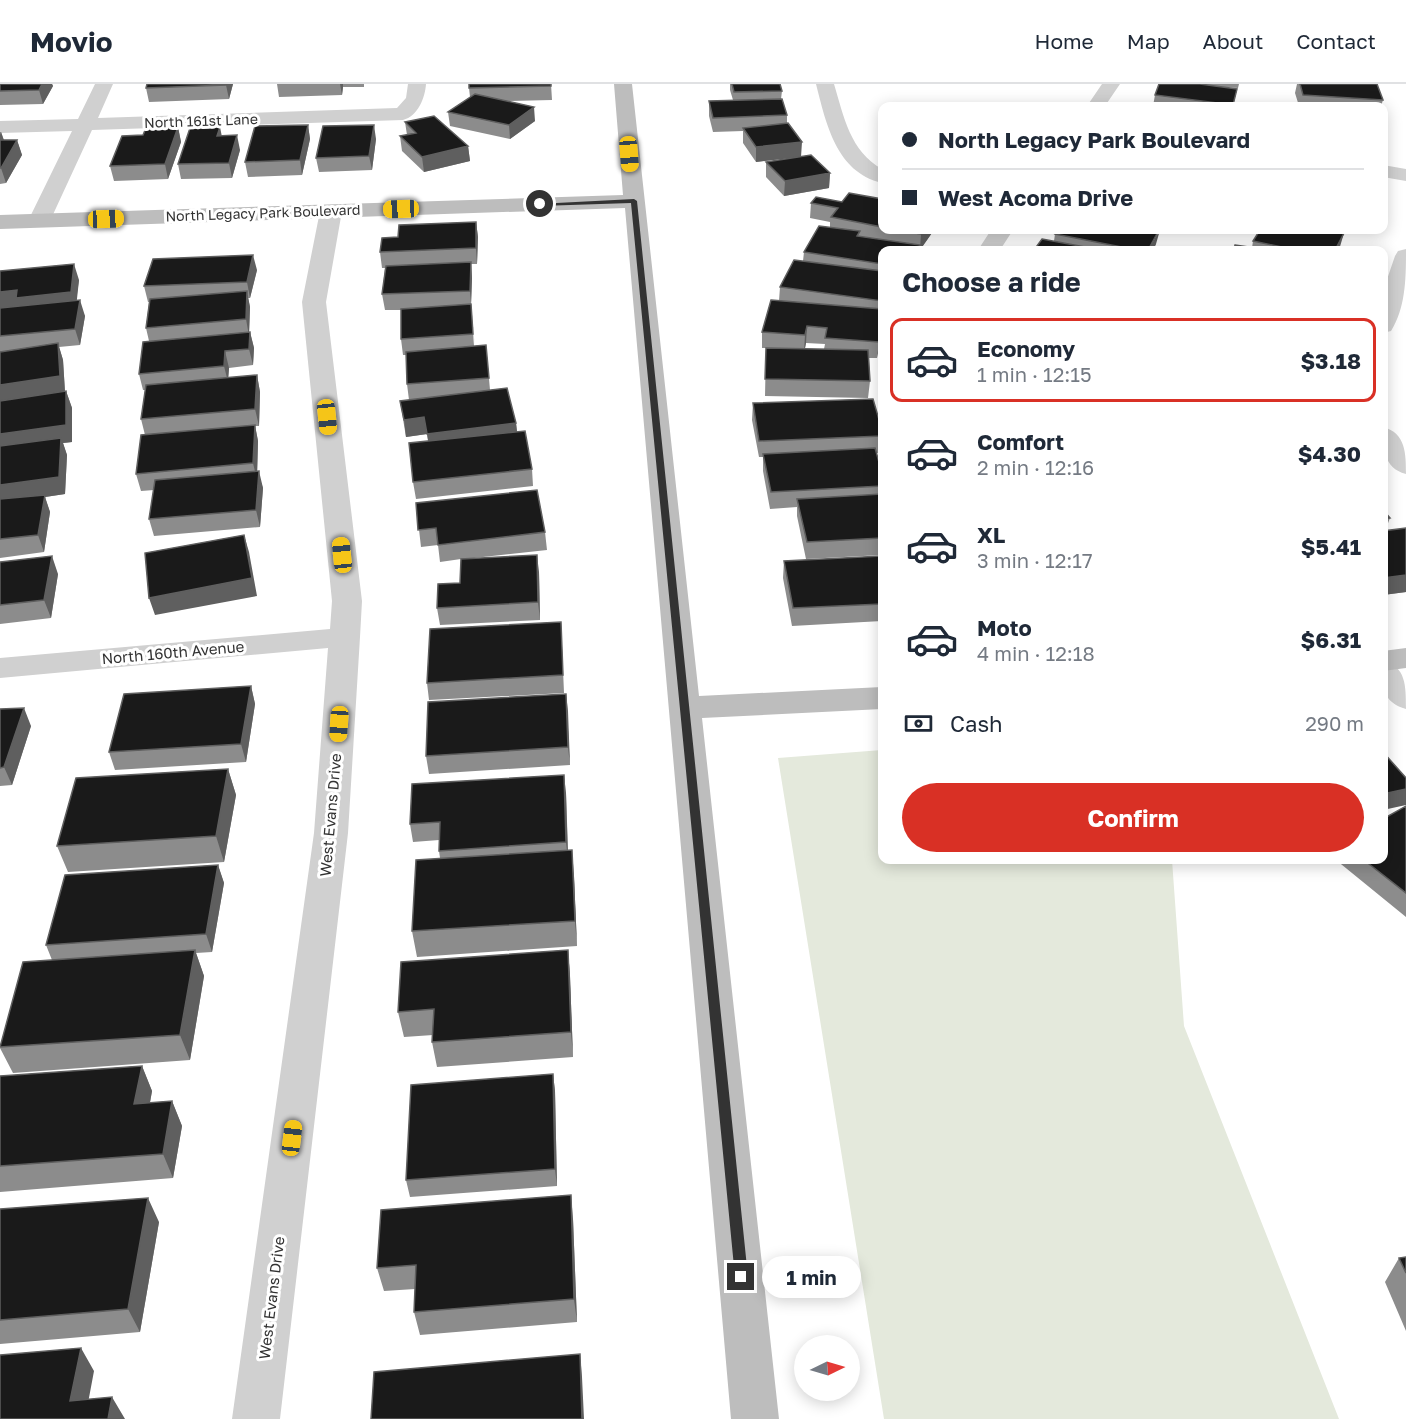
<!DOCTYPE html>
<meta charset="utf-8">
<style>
:root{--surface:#fff;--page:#f2f2f3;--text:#1f2937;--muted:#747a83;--line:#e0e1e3;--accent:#d93025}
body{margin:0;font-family:"Golos Text",sans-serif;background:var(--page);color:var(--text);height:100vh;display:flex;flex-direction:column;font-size:22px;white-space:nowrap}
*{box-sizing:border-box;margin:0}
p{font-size:20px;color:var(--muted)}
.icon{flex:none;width:33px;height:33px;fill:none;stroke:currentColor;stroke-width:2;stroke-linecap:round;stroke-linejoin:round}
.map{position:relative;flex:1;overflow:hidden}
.panel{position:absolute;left:878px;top:162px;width:510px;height:618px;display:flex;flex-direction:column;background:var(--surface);border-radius:12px;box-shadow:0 3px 15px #0003}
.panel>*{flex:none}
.banner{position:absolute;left:878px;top:18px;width:510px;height:132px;border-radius:12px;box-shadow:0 3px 15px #0003;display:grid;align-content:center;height:132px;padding:0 24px;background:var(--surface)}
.needle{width:39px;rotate:85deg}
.controls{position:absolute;left:794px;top:1251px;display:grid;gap:12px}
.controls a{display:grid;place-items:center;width:66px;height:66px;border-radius:50%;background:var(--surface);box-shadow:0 3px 15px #0003;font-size:30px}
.end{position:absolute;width:27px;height:27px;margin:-14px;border:8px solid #333;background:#fff;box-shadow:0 0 0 3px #fff}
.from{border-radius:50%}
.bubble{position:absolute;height:42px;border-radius:21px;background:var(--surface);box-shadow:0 3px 15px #0003;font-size:20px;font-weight:700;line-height:42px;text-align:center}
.car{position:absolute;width:18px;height:36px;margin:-18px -9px;border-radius:8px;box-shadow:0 0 4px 2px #0007;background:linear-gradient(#f5c518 24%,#345 0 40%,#f5c518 0 76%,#345 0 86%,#f5c518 0)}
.banner b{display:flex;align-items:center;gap:21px;height:57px;font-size:22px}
.banner b+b{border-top:2px solid var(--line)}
.banner i{width:15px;height:15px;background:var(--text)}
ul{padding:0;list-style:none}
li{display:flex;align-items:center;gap:18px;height:84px;margin:0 12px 9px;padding:0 12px;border:3px solid transparent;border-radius:12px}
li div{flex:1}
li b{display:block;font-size:22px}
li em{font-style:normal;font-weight:700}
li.current{border-color:var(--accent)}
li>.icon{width:54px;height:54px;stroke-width:1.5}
h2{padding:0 24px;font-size:27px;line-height:72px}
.pay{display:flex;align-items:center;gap:15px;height:66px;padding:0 24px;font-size:22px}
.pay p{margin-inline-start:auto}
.action{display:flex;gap:12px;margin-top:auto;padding:12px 24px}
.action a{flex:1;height:69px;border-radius:36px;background:var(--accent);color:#fff;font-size:24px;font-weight:700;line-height:69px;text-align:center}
header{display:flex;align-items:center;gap:36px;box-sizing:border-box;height:84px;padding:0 30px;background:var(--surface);border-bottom:2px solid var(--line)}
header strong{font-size:28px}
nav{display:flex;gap:33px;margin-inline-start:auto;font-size:21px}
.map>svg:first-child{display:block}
</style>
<header>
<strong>Movio</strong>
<nav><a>Home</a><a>Map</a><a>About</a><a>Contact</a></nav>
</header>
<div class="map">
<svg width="1406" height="1335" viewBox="0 0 1406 1335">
<rect width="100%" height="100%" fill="#fff"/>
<path fill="#e4e9dc" d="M 882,666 L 882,776 L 1172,776 L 1184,942 L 1339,1335 L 884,1335 L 778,674 Z"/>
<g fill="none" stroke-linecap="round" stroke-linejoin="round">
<path fill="#d0d0d0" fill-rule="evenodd" d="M 95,0 L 113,0 L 98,34 L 397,24 L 406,14 L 408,0 L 426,0 C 425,14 418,32 403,36 L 92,46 L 50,137 L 47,142 L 39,143 L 31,142 L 28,137 L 72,47 L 0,49 L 0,37 L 78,35 Z
M 816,0 L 834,0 C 844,33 850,67 882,85 L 882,99 C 836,88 826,39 816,0 Z
M 1102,0 L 1120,0 L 1105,22 L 1087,22 Z
M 1383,81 L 1406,85 L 1406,97 L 1383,93 Z
M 331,121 L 339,122 L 342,127 L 326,218 L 362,517 L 360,553 L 348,749 L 280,1335 L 232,1335 L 314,749 L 328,564 L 0,594 L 0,574 L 330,545 L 332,517 L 302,218 L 320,127 L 323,122 Z
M 991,146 L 1013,146 L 1000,166 L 978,166 Z
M 1406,165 C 1406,193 1406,223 1391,247 L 1383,249 L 1383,207 L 1395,172 L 1398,167 Z
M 1383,343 C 1406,349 1406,370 1406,390 C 1383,384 1383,363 1383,343 Z
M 1383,576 C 1406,583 1406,601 1406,625 C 1379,617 1383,599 1383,576 Z"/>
<path fill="#bdbdbd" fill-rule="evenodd" d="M 614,0 L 632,0 L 699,612 L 882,603 L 882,625 L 702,634 L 779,1335 L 731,1335 L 625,124 L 0,145 L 0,131 L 623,111 Z
M 1406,564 L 1406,584 L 1383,587 L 1383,567 Z"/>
</g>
<path fill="#8c8c8c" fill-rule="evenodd" d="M 0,0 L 52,0 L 53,2 L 43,20 L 0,21 Z
M 233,0 L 229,15 L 149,18 L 146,4 Z
M 277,0 L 364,0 L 364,3 L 343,3 L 342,11 L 279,13 Z
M 551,0 L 552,16 L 509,17 L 535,37 L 510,55 L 450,42 L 448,28 L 470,13 L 469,4 Z
M 730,0 L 780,0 L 782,7 L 781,15 L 787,31 L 787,39 L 801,72 L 830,89 L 829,104 L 784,112 L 766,93 L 766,78 L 794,73 L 756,78 L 743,59 L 743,47 L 713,48 L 709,32 L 709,17 L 733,16 L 730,6 Z
M 1159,0 L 1239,0 L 1238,4 L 1223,3 L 1237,5 L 1233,22 L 1153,22 L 1155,11 Z
M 1297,0 L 1378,0 L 1377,2 L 1383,16 L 1381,22 L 1299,22 L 1295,9 Z
M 405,38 L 468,62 L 470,77 L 424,88 L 402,67 L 400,52 L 407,51 Z
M 308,41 L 310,55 L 302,91 L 248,93 L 245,78 Z
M 178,43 L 181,58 L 168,95 L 114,97 L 110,82 L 143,51 Z
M 0,48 L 1,48 L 4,56 L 17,56 L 22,71 L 6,99 L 0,100 Z
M 221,52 L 240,66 L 232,94 L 181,95 L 178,80 Z
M 376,55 L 372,86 L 319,88 L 316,74 Z
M 882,115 L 882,146 L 934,146 L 920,166 L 882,166 L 882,249 L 877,274 L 869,274 L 870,297 L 868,314 L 765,312 L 766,264 L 762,264 L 762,248 L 779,217 L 780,203 L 803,177 L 804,168 L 830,143 L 830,138 L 810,134 L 811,119 L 842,118 ZM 806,259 L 825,260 L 824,265 L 805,265 Z
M 476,138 L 478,153 L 477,180 L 471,180 L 472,194 L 471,221 L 474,262 L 486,261 L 490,306 L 516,339 L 517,348 L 532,385 L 533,402 L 416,415 L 413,398 L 428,357 L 427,350 L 406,353 L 400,317 L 409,316 L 407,300 L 406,271 L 403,271 L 401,255 L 401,226 L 385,226 L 382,210 L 385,184 L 382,184 L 380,168 L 398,153 Z
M 1260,146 L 1335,146 L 1335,147 L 1340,164 L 1339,166 L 1234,166 L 1252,164 L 1253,157 Z
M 1055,150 L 1156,160 L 1153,166 L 1034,166 L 1054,157 Z
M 257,186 L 250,214 L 248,214 L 250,223 L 249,248 L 250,248 L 254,264 L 253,281 L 229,284 L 228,294 L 257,291 L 260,308 L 259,342 L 255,342 L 258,357 L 257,387 L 263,404 L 260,443 L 154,452 L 149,435 L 154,406 L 141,407 L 136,390 L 145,351 L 141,335 L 145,306 L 143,306 L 139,290 L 149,257 L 146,244 L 149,218 L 148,218 L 144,202 Z
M 0,187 L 79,196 L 76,217 L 85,232 L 80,261 L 59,263 L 63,276 L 65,307 L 66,307 L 72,324 L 72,358 L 63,359 L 67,371 L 65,410 L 45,413 L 50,428 L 44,468 L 0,474 Z
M 753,319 L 882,346 L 882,369 L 876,369 L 882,389 L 882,471 L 806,475 L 797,432 L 797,423 L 770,425 L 763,387 L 763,373 L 759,373 L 752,336 Z
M 416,419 L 545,448 L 547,466 L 474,474 L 539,488 L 540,536 L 440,541 L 437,524 L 460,499 L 461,475 L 440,478 L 438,461 L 421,463 Z
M 1383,426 L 1390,434 L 1385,447 L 1406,444 L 1406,508 L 1383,511 Z
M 882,472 L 882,537 L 792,542 L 783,494 L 784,477 Z
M 0,478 L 58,490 L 51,534 L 0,540 Z
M 561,538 L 564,609 L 429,616 L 427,599 Z
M 251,602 L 255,620 L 246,678 L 115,686 L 109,668 Z
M 566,610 L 570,681 L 429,690 L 426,672 Z
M 0,625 L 31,642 L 12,701 L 0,702 Z
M 228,685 L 236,711 L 224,778 L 68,788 L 57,762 Z
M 566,709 L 568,766 L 574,792 L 577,862 L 417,873 L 412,847 L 440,774 L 439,767 L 439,756 L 413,758 L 410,740 Z
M 1406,722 L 1406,833 L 1336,776 L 1383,776 Z
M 218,781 L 224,799 L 212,868 L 196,869 L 204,892 L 190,976 L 13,989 L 0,964 L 52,876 L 46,861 Z
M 568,866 L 570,892 L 573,973 L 437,983 L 432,958 L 433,951 L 404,953 L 398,928 Z
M 142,982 L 152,1007 L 150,1019 L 172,1017 L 182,1042 L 173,1094 L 0,1108 L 0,992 Z
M 553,990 L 555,1007 L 557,1102 L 410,1113 L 406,1096 Z
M 0,1125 L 159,1138 L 140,1248 L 0,1260 Z
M 573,1135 L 577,1238 L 420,1251 L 414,1228 L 415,1205 L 384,1207 L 377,1184 Z
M 1406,1173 L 1406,1247 L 1385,1198 L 1399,1174 Z"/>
<path fill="#5f5f5f" d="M 42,0 L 52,0 L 53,2 L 43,20 L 39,6 Z
M 226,0 L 233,0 L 229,15 L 226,1 Z
M 340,0 L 343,0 L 343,3 L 342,11 Z
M 534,23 L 535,37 L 510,55 L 509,41 Z
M 308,41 L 310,55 L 302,91 L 300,76 Z
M 374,41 L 376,55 L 372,86 L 369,72 Z
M 178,43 L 181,58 L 168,95 L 165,80 Z
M 220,43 L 223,58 L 217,52 Z
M 1,48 L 6,63 L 0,67 L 0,51 Z
M 237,51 L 240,66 L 232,94 L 229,79 Z
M 17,56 L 22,71 L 6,99 L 1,84 Z
M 802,58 L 801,73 L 756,78 L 756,63 Z
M 468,62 L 470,77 L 424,88 L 422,73 Z
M 830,89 L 829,104 L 784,112 L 785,97 Z
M 476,138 L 478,153 L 477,180 L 476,164 Z
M 925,146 L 934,146 L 920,166 L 921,150 Z
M 1160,146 L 1156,160 L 1153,166 L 1148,166 Z
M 1344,149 L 1339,166 L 1335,166 Z
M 253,171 L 257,186 L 250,214 L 247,198 Z
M 471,178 L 472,194 L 471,221 L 475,266 L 470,207 Z
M 74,180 L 79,196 L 76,224 L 0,224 L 0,208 Z
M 247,207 L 250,223 L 249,252 L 246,235 Z
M 80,216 L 85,232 L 80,261 L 75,245 Z
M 882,240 L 882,249 L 877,274 L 879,258 Z
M 807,242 L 806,259 L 804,268 L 805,251 Z
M 250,248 L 254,264 L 253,281 L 249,265 Z
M 58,259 L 63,276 L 65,309 L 0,318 L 0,301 Z
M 225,267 L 229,284 L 228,298 L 224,282 Z
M 257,291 L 260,308 L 259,342 L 255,325 Z
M 66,307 L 72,324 L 72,358 L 63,359 L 67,371 L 65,410 L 45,413 L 50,428 L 44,468 L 38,451 L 0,419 L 0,350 Z
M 424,333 L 427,350 L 406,353 L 404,336 Z
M 516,339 L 518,356 L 430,367 L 427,350 Z
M 255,341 L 258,357 L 257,396 L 253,379 Z
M 259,387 L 263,404 L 260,443 L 256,426 Z
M 244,451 L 249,468 L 257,512 L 155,531 L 149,514 Z
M 537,471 L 539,488 L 540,536 L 538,518 Z
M 52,472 L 58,490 L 51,534 L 44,516 Z
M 1406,491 L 1406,508 L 1383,511 L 1383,494 Z
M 251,602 L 255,620 L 246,678 L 241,660 Z
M 566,610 L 568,627 L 570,681 L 568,663 Z
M 24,624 L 31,642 L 12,701 L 4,683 Z
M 228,685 L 236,711 L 224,778 L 216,752 Z
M 564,691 L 566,709 L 568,776 L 566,758 Z
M 1406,705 L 1406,721 L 1383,726 L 1383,710 Z
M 572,766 L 574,792 L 577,862 L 575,837 Z
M 218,781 L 224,799 L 212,868 L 206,850 Z
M 195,866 L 204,892 L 190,976 L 180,951 Z
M 568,866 L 570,892 L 573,973 L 571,948 Z
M 142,982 L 152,1007 L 145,1045 L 134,1020 Z
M 553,990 L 555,1007 L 557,1102 L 555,1085 Z
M 172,1017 L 182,1042 L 173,1094 L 163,1070 Z
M 571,1111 L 573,1135 L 577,1238 L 574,1215 Z
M 148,1114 L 159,1138 L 140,1248 L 128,1225 Z
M 81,1264 L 94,1287 L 85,1335 L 70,1317 Z
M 580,1270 L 582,1293 L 584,1335 L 582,1335 Z
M 112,1313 L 125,1335 L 108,1335 Z"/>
<path fill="#1a1a1a" stroke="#5f5f5f" stroke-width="1.5" d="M 0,0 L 42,0 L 39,6 L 0,7 Z
M 147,0 L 226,0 L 226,1 L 146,4 Z
M 469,0 L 551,0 L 551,2 L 469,4 Z
M 732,0 L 780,0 L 782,7 L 734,8 Z
M 1159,0 L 1200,0 L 1237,5 L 1233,21 L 1155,11 Z
M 1300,0 L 1377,0 L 1383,16 L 1303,11 Z
M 475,10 L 534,23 L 509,41 L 448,28 Z
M 782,15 L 787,31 L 713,34 L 709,17 Z
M 1304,20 L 1325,22 L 1304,22 Z
M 1383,30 L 1385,30 L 1384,48 L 1383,48 Z
M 434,32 L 468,62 L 422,73 L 400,52 L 416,49 L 405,38 Z
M 788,39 L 802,58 L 756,63 L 743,44 Z
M 308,41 L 300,76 L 245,78 L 255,42 Z
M 374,41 L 369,72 L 316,74 L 323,42 Z
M 178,43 L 165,80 L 110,82 L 122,52 L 143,51 L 146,44 Z
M 220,43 L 217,52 L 237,51 L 229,79 L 178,80 L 190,44 Z
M 0,56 L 17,56 L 1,84 L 0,84 Z
M 811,71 L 830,89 L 785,97 L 766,78 Z
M 849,109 L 882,115 L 882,143 L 831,133 L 838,124 L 811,119 L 816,113 L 842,118 Z
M 476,138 L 476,164 L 380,168 L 382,154 L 398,153 L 399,141 Z
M 819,142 L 860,147 L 857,152 L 920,161 L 917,166 L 882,166 L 882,180 L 804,168 Z
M 895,146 L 925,146 L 921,150 Z
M 1058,146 L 1159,146 L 1148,166 L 1137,166 L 1055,150 Z
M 1260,146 L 1328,146 L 1344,149 L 1335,166 L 1296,166 L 1253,157 Z
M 1042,155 L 1101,166 L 1034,166 Z
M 1235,161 L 1269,166 L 1234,166 Z
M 253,171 L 247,198 L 144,202 L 153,175 Z
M 794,176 L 882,187 L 882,217 L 780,203 Z
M 471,178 L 470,207 L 382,210 L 386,182 Z
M 74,180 L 71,208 L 16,214 L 17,206 L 0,208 L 0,187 Z
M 247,207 L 246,235 L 146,244 L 150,215 Z
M 80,216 L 75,245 L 0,252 L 0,224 Z
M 771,216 L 882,225 L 882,240 L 879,258 L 825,254 L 827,244 L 807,242 L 805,251 L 762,248 Z
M 471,220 L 473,250 L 401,255 L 401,225 Z
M 250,248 L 249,265 L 225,267 L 224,282 L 139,290 L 143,258 Z
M 58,259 L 60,292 L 0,301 L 0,268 Z
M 486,261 L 489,294 L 407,300 L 406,268 Z
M 766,264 L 868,266 L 870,297 L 765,295 Z
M 257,291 L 255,325 L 141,335 L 146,301 Z
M 507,304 L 516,339 L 427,350 L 424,333 L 404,336 L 400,317 Z
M 66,307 L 66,341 L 0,350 L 0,317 Z
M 873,315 L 882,346 L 882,352 L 759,357 L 753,319 Z
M 255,341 L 253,379 L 136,390 L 141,351 Z
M 525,347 L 532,385 L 413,398 L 409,359 Z
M 61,354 L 59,393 L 0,401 L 0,362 Z
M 875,364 L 882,389 L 882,402 L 771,408 L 763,370 Z
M 259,387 L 256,426 L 149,435 L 155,396 Z
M 537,406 L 545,448 L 438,461 L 436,444 L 418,446 L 416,419 Z
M 882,410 L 882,454 L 807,458 L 797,415 Z
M 45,411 L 38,451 L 0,455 L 0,415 Z
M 1383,426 L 1390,434 L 1383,435 Z
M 1406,444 L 1406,491 L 1383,494 L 1383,447 Z
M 244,451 L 252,494 L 149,514 L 145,469 Z
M 537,471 L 538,518 L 437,524 L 438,500 L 460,499 L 461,475 Z
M 52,472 L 44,516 L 0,521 L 0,478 Z
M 882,472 L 882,520 L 793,524 L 784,477 Z
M 561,538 L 563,591 L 427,599 L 430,545 Z
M 251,602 L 241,660 L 109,668 L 124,610 Z
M 566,610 L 568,663 L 426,672 L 428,618 Z
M 24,624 L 4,683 L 0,684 L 0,625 Z
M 1383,668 L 1406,694 L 1406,705 L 1383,710 Z
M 228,685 L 216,752 L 57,762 L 76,694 Z
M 564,691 L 566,758 L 439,767 L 440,738 L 410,740 L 412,700 Z
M 1406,722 L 1406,809 L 1364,776 L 1383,776 L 1383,735 Z
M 572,766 L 575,837 L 412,847 L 416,776 Z
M 218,781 L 206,850 L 46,861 L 65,791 Z
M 195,866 L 180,951 L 0,963 L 23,878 Z
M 568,866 L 571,948 L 432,958 L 434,925 L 398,928 L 401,878 Z
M 142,982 L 134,1020 L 172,1017 L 163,1070 L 0,1082 L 0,992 Z
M 553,990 L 555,1085 L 406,1096 L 411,1001 Z
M 571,1111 L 574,1215 L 414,1228 L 416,1181 L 377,1184 L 381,1126 Z
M 148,1114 L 128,1225 L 0,1236 L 0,1125 Z
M 1406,1173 L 1406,1189 L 1399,1174 Z
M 81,1264 L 70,1317 L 112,1313 L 108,1335 L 0,1335 L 0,1271 Z
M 580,1270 L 582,1335 L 371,1335 L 374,1288 Z"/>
<path fill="#333" d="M 634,115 L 637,117 L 748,1193 L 746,1197 L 741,1199 L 737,1197 L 735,1193 L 631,119 L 540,122 L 537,120 Z"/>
<g text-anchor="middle" stroke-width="6" stroke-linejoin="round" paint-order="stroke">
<g font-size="14" fill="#333" stroke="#fff">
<text transform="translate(201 37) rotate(-2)" y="5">North 161st Lane</text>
<text transform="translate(263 129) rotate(-2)" y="5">North Legacy Park Boulevard</text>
</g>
<g font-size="15" fill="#333" stroke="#fff">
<text transform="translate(173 569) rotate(-5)" y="5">North 160th Avenue</text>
<text transform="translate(331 731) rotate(-85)" y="5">West Evans Drive</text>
<text transform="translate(272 1214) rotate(-83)" y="5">West Evans Drive</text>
</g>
</g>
</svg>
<div class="controls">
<a><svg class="needle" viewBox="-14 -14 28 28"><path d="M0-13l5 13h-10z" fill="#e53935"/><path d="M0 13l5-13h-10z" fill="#747a83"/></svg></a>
</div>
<i class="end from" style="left:540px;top:120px"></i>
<i class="end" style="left:741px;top:1193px"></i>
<div class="bubble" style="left:762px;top:1172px;width:99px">1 min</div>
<i class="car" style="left:629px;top:70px;rotate:175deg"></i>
<i class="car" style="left:401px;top:125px;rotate:268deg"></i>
<i class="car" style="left:106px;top:135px;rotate:88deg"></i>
<i class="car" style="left:327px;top:333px;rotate:174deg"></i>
<i class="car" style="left:342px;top:471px;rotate:354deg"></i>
<i class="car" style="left:339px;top:640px;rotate:184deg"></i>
<i class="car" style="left:292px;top:1054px;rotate:7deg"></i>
<div class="banner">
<b><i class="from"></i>North Legacy Park Boulevard</b>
<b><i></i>West Acoma Drive</b>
</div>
<section class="panel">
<h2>Choose a ride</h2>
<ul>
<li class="current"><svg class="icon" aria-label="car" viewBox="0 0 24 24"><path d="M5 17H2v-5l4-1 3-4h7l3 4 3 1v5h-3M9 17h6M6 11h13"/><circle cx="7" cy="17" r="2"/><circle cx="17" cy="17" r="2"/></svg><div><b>Economy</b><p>1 min · 12:15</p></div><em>$3.18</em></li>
<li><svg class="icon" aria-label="car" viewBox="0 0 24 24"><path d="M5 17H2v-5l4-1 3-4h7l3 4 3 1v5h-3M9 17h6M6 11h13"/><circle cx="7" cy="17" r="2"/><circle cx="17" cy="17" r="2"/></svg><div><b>Comfort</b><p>2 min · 12:16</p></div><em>$4.30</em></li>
<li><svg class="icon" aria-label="car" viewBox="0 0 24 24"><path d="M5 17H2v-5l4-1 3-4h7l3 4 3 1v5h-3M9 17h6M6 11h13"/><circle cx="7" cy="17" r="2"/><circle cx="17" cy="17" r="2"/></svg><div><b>XL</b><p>3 min · 12:17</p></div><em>$5.41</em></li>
<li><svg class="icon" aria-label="car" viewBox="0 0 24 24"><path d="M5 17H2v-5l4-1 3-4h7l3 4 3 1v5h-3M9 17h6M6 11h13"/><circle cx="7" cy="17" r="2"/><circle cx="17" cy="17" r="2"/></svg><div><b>Moto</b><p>4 min · 12:18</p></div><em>$6.31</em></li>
</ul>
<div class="pay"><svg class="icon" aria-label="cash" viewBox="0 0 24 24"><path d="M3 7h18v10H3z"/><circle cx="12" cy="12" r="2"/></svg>Cash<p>290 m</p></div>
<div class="action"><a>Confirm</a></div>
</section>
</div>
